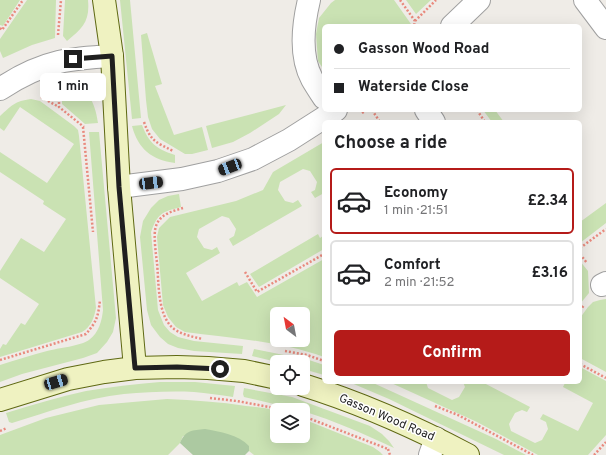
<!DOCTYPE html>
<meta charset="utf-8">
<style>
:root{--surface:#fff;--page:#f6f6f6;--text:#202124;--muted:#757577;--line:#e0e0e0;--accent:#b51b19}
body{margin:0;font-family:Overpass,sans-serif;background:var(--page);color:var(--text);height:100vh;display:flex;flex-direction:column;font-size:15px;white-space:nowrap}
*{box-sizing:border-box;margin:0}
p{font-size:13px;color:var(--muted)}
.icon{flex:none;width:22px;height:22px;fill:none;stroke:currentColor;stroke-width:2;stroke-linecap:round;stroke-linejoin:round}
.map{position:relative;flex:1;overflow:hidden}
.side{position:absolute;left:322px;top:120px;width:260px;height:264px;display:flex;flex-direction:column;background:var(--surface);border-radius:6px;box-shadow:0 4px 16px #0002}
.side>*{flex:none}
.banner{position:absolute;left:322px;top:24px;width:260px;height:88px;border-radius:6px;box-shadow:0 4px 16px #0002;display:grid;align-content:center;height:88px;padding:0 12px;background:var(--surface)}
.needle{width:26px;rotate:328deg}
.buttons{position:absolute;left:270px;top:307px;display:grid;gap:8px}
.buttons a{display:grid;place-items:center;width:40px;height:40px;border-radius:6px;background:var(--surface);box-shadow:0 4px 16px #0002;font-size:20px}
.end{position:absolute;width:18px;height:18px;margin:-9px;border:5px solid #1f1f1f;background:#fff;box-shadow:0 0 0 2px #fff}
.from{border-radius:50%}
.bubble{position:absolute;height:28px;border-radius:6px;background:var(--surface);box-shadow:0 4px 16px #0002;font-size:13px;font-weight:700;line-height:28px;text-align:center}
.car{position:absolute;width:12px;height:24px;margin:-12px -6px;border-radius:5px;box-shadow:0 0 3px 1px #0007;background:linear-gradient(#222 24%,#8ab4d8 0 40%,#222 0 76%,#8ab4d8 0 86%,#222 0)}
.banner b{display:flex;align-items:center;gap:14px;height:38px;font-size:15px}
.banner b+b{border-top:1px solid var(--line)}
.banner i{width:10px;height:10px;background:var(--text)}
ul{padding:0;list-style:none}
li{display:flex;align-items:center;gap:12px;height:66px;margin:0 8px 6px;padding:0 4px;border:2px solid var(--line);border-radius:6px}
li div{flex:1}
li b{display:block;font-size:15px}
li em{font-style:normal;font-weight:700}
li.on{border-color:var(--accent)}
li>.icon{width:36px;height:36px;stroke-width:1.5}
h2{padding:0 12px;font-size:18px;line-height:48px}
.action{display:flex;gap:8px;margin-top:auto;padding:8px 12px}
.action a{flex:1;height:46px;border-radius:6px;background:var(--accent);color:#fff;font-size:16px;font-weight:700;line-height:46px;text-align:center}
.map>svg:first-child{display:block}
</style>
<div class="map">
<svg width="606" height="455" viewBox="0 0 606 455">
<rect width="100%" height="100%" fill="#efece7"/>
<path fill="#cae2b3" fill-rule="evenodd" d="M 0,0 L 20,0 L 3,26 L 0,25 Z
M 27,0 L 56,0 L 55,38 L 32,45 L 3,58 L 0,51 L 0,39 Z
M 65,0 L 88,0 C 90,21 83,28 67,41 L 63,36 Z
M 120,0 L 130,0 L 141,118 L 132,119 Z
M 335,0 L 394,0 L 411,24 L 411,26 L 324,26 L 324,70 L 318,61 L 316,34 L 319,18 L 331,3 Z
M 406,0 L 431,0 L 416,14 Z
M 147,33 L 162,84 L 155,86 L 174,135 L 202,127 L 208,150 L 192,154 L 185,154 L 160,139 L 152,129 L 148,117 L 146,100 L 141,35 Z
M 67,78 C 87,87 95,101 98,123 L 85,124 L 62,104 L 62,85 Z
M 31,99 L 40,101 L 74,126 L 78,130 L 79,136 L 96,308 C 94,318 91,327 82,332 L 0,357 L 0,349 L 3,344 L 6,345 L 21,323 L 25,325 L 39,304 L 0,278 L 0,271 L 21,238 L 44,252 L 66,219 L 43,204 L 44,201 L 0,172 L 0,152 L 47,183 L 74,144 L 20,107 L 4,131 L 0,128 L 0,116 C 11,106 15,101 31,99 Z
M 286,105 L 279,114 L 250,133 L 233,142 L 212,148 L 206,126 Z
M 483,110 L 495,110 L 504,122 L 492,122 Z
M 142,125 C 149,143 156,149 175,155 L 175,163 C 152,160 138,149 132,126 Z
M 89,132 L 99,132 L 116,318 L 113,332 L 107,342 L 97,353 L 83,358 L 22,374 L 0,382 L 0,365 C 16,360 31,355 47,351 C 58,348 81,346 89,340 C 99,333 102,320 103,310 Z
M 324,142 L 324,193 L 315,198 L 311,192 L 315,190 L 317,182 L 310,171 L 303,169 L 280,182 L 278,190 L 285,201 L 293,203 L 298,200 L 302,206 L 233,246 L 229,239 L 234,236 L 236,229 L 229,218 L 222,216 L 199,229 L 197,237 L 204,248 L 212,250 L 217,247 L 220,253 L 186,273 L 202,301 L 237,282 L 239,286 L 247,282 L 257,297 L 324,259 L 324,357 C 279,341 231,338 185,332 L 176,327 L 168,317 L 163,305 L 157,237 L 159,228 L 170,217 L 236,201 L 263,190 L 273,172 ZM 277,314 L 303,314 L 303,340 L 277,340 Z
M 179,194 L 181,207 C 162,212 158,213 151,232 L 158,310 L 164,325 L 170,332 L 178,337 L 194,341 L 243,346 L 242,354 L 194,351 L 178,348 L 168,344 L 160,337 L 151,325 L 147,310 L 140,237 L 143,221 L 151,208 L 159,200 L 168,196 Z
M 606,203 L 606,223 L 580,243 L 580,222 Z
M 318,234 L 320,238 L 324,235 L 324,249 L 259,287 L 250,274 Z
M 580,261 L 588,271 L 589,293 L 580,304 Z
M 606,299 L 606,372 L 580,358 L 580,318 L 588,307 L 593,302 L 600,300 Z
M 254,349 L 309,360 L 324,365 L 324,375 L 303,369 L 303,362 L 277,362 L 252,356 Z
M 580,367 L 606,381 L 606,435 L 588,455 L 538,455 L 477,422 L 389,382 L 426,382 L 428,388 L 452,400 L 459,397 L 465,387 L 463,382 L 482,382 L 530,407 L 527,412 L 522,410 L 515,413 L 509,424 L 511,431 L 535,443 L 542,440 L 548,429 L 546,422 L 540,419 L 543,414 L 578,431 L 593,403 L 563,387 L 565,383 L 563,382 L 580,382 Z
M 160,382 L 195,382 L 235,386 L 233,397 C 220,395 207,393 194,392 C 171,391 146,392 124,394 C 85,398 48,412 12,423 L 9,422 L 6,413 C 32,405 59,397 86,391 C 110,387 135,384 160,382 Z
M 349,382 L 371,382 L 496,439 L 526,455 L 504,455 L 389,399 Z
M 244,388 L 292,397 L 370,426 L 382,434 L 389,441 L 394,448 C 364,434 335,421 303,411 L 303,410 L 299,410 L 244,397 L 243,394 Z
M 167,399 C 194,400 220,402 246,406 C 256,407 267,408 277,411 L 277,436 L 303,436 L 303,419 L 373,447 L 380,452 L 383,455 L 254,455 L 249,451 L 249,446 L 183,436 L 180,443 L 168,455 L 0,455 L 0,435 L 46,418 L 99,405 Z"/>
<path fill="#acc9a1" d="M 205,429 C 220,432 238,434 249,446 L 249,451 L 245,455 L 193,455 L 180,443 C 186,429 192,431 205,429 Z"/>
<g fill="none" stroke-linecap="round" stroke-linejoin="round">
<g stroke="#a0a0a0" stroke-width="24">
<path id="street" d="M 309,0 C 303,25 299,55 312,79 C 316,86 320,92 324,98
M 585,0 L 606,28
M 452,26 L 479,0
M 0,89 C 18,77 38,67 59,62 C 76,58 94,57 112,56
M 426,110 L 434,122
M 119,187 L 182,179 L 218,171 L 253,159 L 289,140 L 336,110
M 602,285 L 606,283
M 430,455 L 436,438"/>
</g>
<g stroke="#5f6913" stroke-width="24">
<path id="secondary" d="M 104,0 L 112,56 L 119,187 L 135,368
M 303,385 C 361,403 415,427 468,455
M 0,400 L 68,379 L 104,372 L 135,368 L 177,367 L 208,368 L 244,371 L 277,378"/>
</g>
<path stroke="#e98a7e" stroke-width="2.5" stroke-dasharray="2 2" stroke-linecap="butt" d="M 400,0 L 415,21 L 414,26
M 415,21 L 436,0
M 0,28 L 2,30 L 23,0
M 58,35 L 61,0
M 59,90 L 59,107 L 84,127
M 41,97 L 59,107
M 372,110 L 380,122
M 477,110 L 485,122
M 362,113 L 367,110
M 144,122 C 151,142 156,142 173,151
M 83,127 L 93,232
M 183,208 C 173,211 160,214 156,226 C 153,234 156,254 157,263 C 159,282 157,316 174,329 C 183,335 193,337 203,339
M 580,248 L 606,229
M 580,254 L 587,263
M 245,272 L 257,292 L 324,254
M 580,311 L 584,305
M 285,351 L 307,355 L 324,361
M 0,360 L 86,334 C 97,321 98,317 100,300
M 580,364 L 606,378
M 547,383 L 548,382
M 210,398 L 237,401 L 285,410
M 435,406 L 458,415 L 533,455
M 303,416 L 388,449
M 0,431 L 7,428
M 388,449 L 390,455
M 594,455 L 606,442"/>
<use href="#street" stroke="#fff" stroke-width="22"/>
<use href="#secondary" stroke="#eff2c1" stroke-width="22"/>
</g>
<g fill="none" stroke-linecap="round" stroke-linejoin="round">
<path stroke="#1f1f1f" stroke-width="5" d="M 73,59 L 112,56 L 119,187 L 135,368 L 177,367 L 220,369"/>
</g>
<g text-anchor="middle" stroke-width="3" stroke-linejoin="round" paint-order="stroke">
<g font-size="12" fill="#1f1f1f" stroke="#fff">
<text transform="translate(387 417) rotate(23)" y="4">Gasson Wood Road</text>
</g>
</g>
</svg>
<div class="buttons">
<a><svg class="needle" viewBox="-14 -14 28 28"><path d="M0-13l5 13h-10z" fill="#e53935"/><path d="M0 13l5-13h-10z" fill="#757577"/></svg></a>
<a><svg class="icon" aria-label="locate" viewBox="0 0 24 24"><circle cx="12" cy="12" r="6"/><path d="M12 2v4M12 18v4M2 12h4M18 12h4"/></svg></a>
<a><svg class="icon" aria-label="layers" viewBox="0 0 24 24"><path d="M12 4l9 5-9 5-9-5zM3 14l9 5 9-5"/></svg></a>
</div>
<i class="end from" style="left:220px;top:369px"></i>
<i class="end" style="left:73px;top:59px"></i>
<div class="bubble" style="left:40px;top:73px;width:66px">1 min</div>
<i class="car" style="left:230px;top:167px;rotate:249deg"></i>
<i class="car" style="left:151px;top:183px;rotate:83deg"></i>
<i class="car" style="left:56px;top:382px;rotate:74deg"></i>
<div class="banner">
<b><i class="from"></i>Gasson Wood Road</b>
<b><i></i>Waterside Close</b>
</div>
<section class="side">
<h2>Choose a ride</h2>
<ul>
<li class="on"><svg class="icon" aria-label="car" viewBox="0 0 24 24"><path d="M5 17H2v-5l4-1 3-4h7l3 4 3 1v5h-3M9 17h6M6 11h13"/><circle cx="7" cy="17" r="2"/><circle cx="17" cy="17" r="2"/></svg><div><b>Economy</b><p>1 min · 21:51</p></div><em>£2.34</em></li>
<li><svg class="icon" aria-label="car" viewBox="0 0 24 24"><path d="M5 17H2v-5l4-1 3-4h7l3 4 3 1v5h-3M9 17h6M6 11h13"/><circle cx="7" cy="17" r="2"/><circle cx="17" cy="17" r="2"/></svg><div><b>Comfort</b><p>2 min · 21:52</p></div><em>£3.16</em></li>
</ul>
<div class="action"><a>Confirm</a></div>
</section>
</div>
